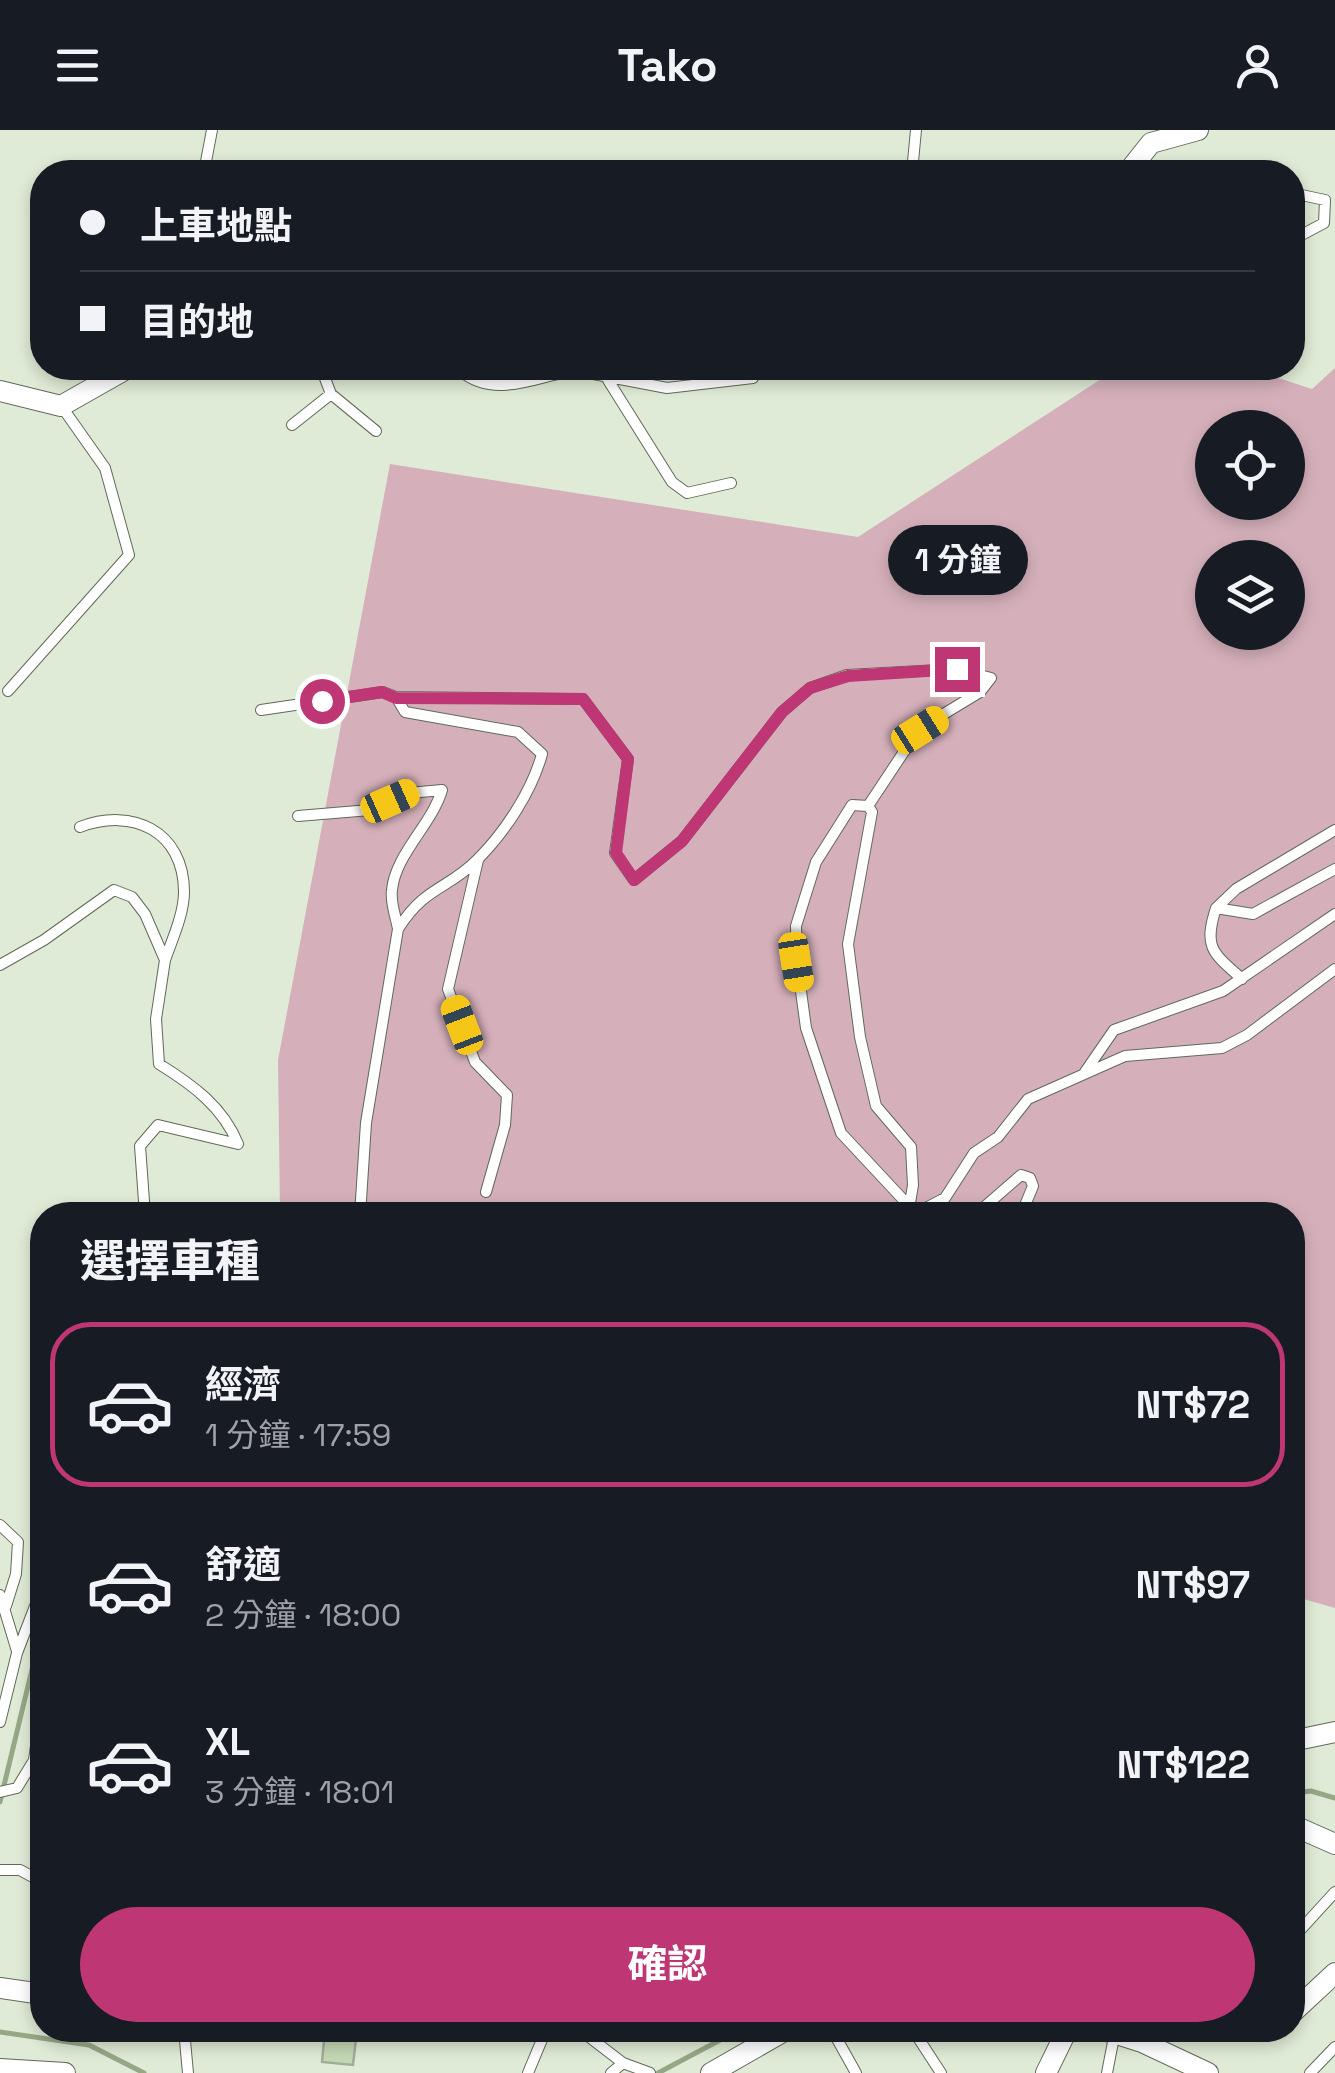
<!DOCTYPE html>
<html lang="zh-TW">
<meta charset="utf-8">
<style>
:root{--surface:#171b24;--page:#20242c;--text:#f1f3f6;--muted:#9ea1a6;--line:#363941;--accent:#be3673}
body{margin:0;font-family:"Space Grotesk","Noto Sans TC",sans-serif;background:var(--page);color:var(--text);height:100vh;display:flex;flex-direction:column;font-size:38px;white-space:nowrap}
*{box-sizing:border-box;margin:0}
p{font-size:32px;color:var(--muted)}
.icon{flex:none;width:55px;height:55px;fill:none;stroke:currentColor;stroke-width:2;stroke-linecap:round;stroke-linejoin:round}
.map{position:relative;flex:1;overflow:hidden}
.side{position:absolute;left:30px;top:1072px;width:1275px;height:840px;display:flex;flex-direction:column;background:var(--surface);border-radius:40px;box-shadow:0 5px 15px #0003}
.side>*{flex:none}
.top-card{position:absolute;left:30px;top:30px;width:1275px;height:220px;border-radius:40px;box-shadow:0 5px 15px #0003;display:grid;align-content:center;height:220px;padding:0 50px;background:var(--surface)}
.buttons{position:absolute;left:1195px;top:280px;display:grid;gap:20px}
.buttons a{display:grid;place-items:center;width:110px;height:110px;border-radius:50%;background:var(--surface);box-shadow:0 5px 15px #0003;font-size:50px}
.end{position:absolute;width:45px;height:45px;margin:-22px;border:12px solid #be3673;background:#fff;box-shadow:0 0 0 5px #fff}
.from{border-radius:50%}
.bubble{position:absolute;height:70px;border-radius:35px;background:var(--surface);box-shadow:0 5px 15px #0003;font-size:32px;font-weight:700;line-height:70px;text-align:center}
.car{position:absolute;width:30px;height:60px;margin:-30px -15px;border-radius:12px;box-shadow:0 0 8px 2px #0007;background:linear-gradient(#f5c518 24%,#345 0 40%,#f5c518 0 76%,#345 0 86%,#f5c518 0)}
.top-card b{display:flex;align-items:center;gap:35px;height:95px;font-size:38px}
.top-card b+b{border-top:2px solid var(--line)}
.top-card i{width:25px;height:25px;background:var(--text)}
ul{padding:0;list-style:none}
li{display:flex;align-items:center;gap:30px;height:165px;margin:0 20px 15px;padding:0 30px;border:5px solid transparent;border-radius:40px}
li div{flex:1}
li b{display:block;font-size:38px}
li em{font-style:normal;font-weight:700}
li.on{border-color:var(--accent)}
li>.icon{width:90px;height:90px;stroke-width:1.5}
h2{padding:0 50px;font-size:45px;line-height:120px}
.primary-button{display:flex;gap:20px;margin-top:auto;padding:20px 50px}
.primary-button a{flex:1;height:115px;border-radius:60px;background:var(--accent);color:#fff;font-size:40px;font-weight:700;line-height:115px;text-align:center}
header{display:flex;justify-content:space-between;align-items:center;height:130px;padding:0 50px;background:var(--surface);font-size:45px;font-weight:700}
.map>svg:first-child{display:block}
</style>
<header><svg class="icon" aria-label="menu" viewBox="0 0 24 24"><path d="M4 6h16M4 12h16M4 18h16"/></svg>Tako<svg class="icon" aria-label="person" viewBox="0 0 24 24"><circle cx="12" cy="8" r="4"/><path d="M4 21q1-7 8-7t8 7"/></svg></header>
<div class="map">
<svg width="1335" height="1943" viewBox="0 0 1335 1943">
<rect width="100%" height="100%" fill="#dfebd6"/>
<path fill="#d5b0bb" fill-rule="evenodd" d="M 1118,238 L 1248,238 L 1312,259 L 1335,238 L 1335,1478 L 1293,1466 L 1292,1085 L 280,1085 L 278,930 L 390,334 L 858,407 ZM 1212,298 L 1288,298 L 1288,372 L 1212,372 ZM 1212,428 L 1288,428 L 1288,502 L 1212,502 Z"/>
<g fill="none" stroke-linecap="round" stroke-linejoin="round">
<path stroke="#95a886" stroke-width="5" d="M 1292,1663 L 1311,1661 L 1335,1668
M 0,1672 L 42,1498
M 0,1902 L 89,1915 L 144,1943
M 658,1943 L 739,1900"/>
</g>
<path fill="#c4d8b4" stroke="#a1ad99" stroke-width="2.5" d="M 325,1900 L 357,1900 L 353,1935 L 322,1932 Z"/>
<g fill="none" stroke-linecap="round" stroke-linejoin="round">
<g stroke="#5f6a58" stroke-width="12">
<path id="service" d="M 204,42 L 212,0
M 912,42 L 916,0
M 1292,63 L 1325,70 L 1324,93 L 1292,110
M 321,238 L 331,264 L 376,301
M 562,238 L 667,258 L 753,248
M 608,250 L 672,352 L 687,363 L 731,353
M 292,295 L 331,264
M 8,561 L 129,425 L 105,338 L 62,277
M 261,580 L 383,562 L 396,567
M 868,676 L 872,682 L 848,814 L 860,907 L 876,976 L 911,1017 L 913,1055 L 908,1085
M 298,686 L 370,680 L 409,663 L 442,660 C 432,694 395,725 392,760 C 390,772 396,787 398,799 C 426,755 448,760 478,729 C 505,702 532,661 542,624 L 518,602 L 405,582 L 396,567 L 583,569 L 628,629 L 615,723 L 634,750 L 682,711 L 782,582 L 810,558 L 847,545 L 957,539 L 991,548 L 980,562 L 919,599 L 868,676 L 852,675 L 816,732 L 796,796 L 797,832 L 806,898 L 841,1003 L 911,1078 L 922,1080 L 945,1068 L 974,1023 L 998,1007 L 1028,969 L 1125,926 L 1222,918 L 1247,905 L 1335,839
M 80,697 C 132,677 184,701 184,762 C 184,784 172,810 165,830
M 1335,700 L 1236,759 L 1216,778 L 1253,784 L 1335,739
M 478,730 L 448,859 L 475,932 L 507,965 L 505,995 L 486,1062
M 1216,778 C 1203,818 1213,823 1242,849
M 0,835 L 44,810 L 114,760 L 132,767 L 145,784 L 165,830 L 156,889 L 159,934 C 193,955 223,977 238,1014 L 158,995 L 140,1016 L 145,1085
M 1085,942 L 1114,900 L 1223,861 L 1335,784
M 360,1085 L 366,993 L 398,799
M 975,1085 L 1021,1045 L 1030,1048 L 1033,1056 L 1021,1085
M 0,1395 L 18,1412 L 16,1444 L 6,1476
M 0,1465 L 17,1521
M 0,1592 L 17,1523 L 42,1458
M 0,1662 L 17,1658 L 34,1630 L 41,1580
M 0,1740 L 20,1740 L 42,1752
M 1292,1809 L 1335,1762
M 184,1900 L 188,1943
M 580,1900 L 623,1933 L 650,1943
M 832,1900 L 856,1943
M 913,1900 L 941,1943
M 528,1943 L 546,1900
M 611,1943 L 623,1933
M 1107,1943 L 1114,1907
M 1310,1943 L 1335,1917"/>
</g>
<g stroke="#5f6a58" stroke-width="22">
<path id="minor" d="M 1128,42 L 1151,13 L 1198,0
M 465,238 C 493,261 529,245 561,238
M 0,261 L 61,276 L 128,238
M 1292,1611 L 1335,1602
M 1292,1695 L 1335,1714
M 0,1858 L 42,1864
M 1292,1883 L 1335,1843
M 1104,1900 L 1142,1912 L 1208,1943
M 0,1939 L 65,1943
M 711,1943 L 786,1900
M 1046,1943 L 1067,1900"/>
</g>
<use href="#service" stroke="#fff" stroke-width="10"/>
<use href="#minor" stroke="#fff" stroke-width="20"/>
</g>
<g fill="none" stroke-linecap="round" stroke-linejoin="round">
<path stroke="#be3673" stroke-width="12" d="M 322,571 L 382,562 L 396,568 L 583,569 L 628,629 L 616,723 L 634,750 L 682,711 L 782,582 L 810,558 L 848,546 L 957,539"/>
</g>
</svg>
<div class="buttons">
<a><svg class="icon" aria-label="locate" viewBox="0 0 24 24"><circle cx="12" cy="12" r="6"/><path d="M12 2v4M12 18v4M2 12h4M18 12h4"/></svg></a>
<a><svg class="icon" aria-label="layers" viewBox="0 0 24 24"><path d="M12 4l9 5-9 5-9-5zM3 14l9 5 9-5"/></svg></a>
</div>
<i class="end from" style="left:322px;top:571px"></i>
<i class="end" style="left:957px;top:539px"></i>
<div class="bubble" style="left:888px;top:395px;width:140px">1 分鐘</div>
<i class="car" style="left:920px;top:600px;rotate:58deg"></i>
<i class="car" style="left:390px;top:671px;rotate:66deg"></i>
<i class="car" style="left:796px;top:832px;rotate:171deg"></i>
<i class="car" style="left:462px;top:895px;rotate:339deg"></i>
<div class="top-card">
<b><i class="from"></i>上車地點</b>
<b><i></i>目的地</b>
</div>
<section class="side">
<h2>選擇車種</h2>
<ul>
<li class="on"><svg class="icon" aria-label="car" viewBox="0 0 24 24"><path d="M5 17H2v-5l4-1 3-4h7l3 4 3 1v5h-3M9 17h6M6 11h13"/><circle cx="7" cy="17" r="2"/><circle cx="17" cy="17" r="2"/></svg><div><b>經濟</b><p>1 分鐘 · 17:59</p></div><em>NT$72</em></li>
<li><svg class="icon" aria-label="car" viewBox="0 0 24 24"><path d="M5 17H2v-5l4-1 3-4h7l3 4 3 1v5h-3M9 17h6M6 11h13"/><circle cx="7" cy="17" r="2"/><circle cx="17" cy="17" r="2"/></svg><div><b>舒適</b><p>2 分鐘 · 18:00</p></div><em>NT$97</em></li>
<li><svg class="icon" aria-label="car" viewBox="0 0 24 24"><path d="M5 17H2v-5l4-1 3-4h7l3 4 3 1v5h-3M9 17h6M6 11h13"/><circle cx="7" cy="17" r="2"/><circle cx="17" cy="17" r="2"/></svg><div><b>XL</b><p>3 分鐘 · 18:01</p></div><em>NT$122</em></li>
</ul>
<div class="primary-button"><a>確認</a></div>
</section>
</div>
